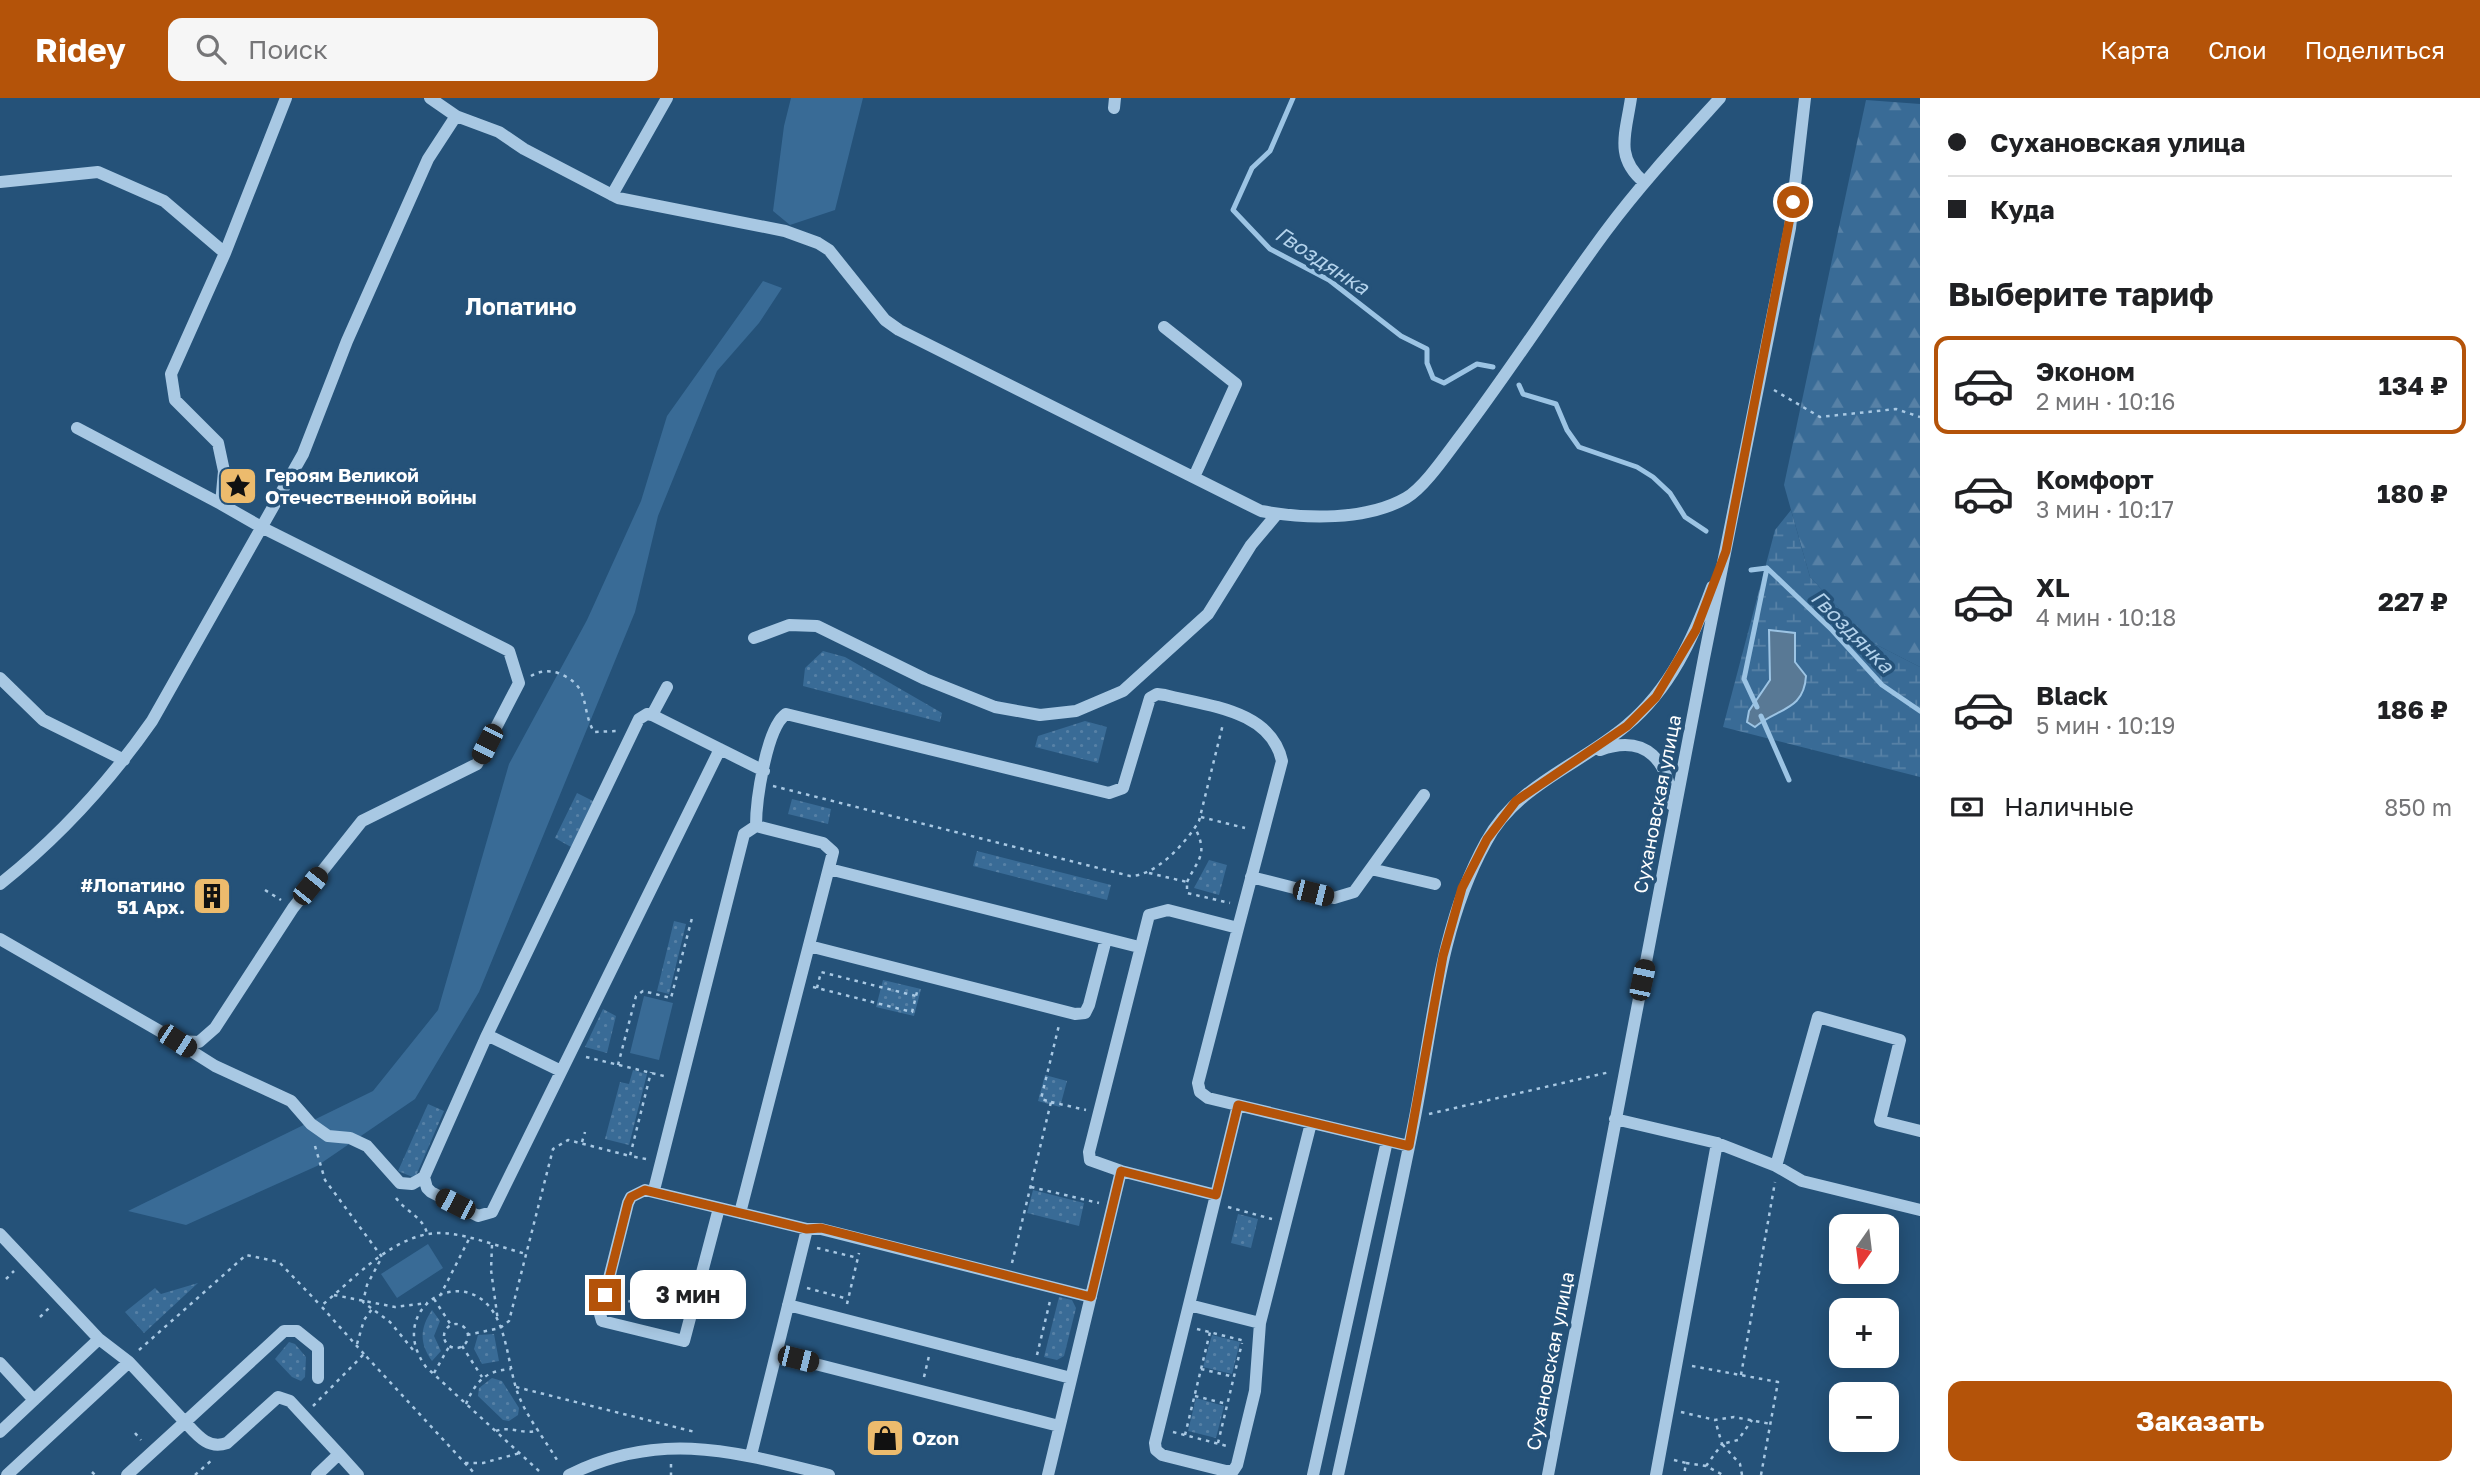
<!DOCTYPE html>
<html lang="ru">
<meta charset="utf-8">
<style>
:root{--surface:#fff;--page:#f6f6f6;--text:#202124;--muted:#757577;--line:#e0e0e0;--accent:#b45309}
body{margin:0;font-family:"Golos Text",sans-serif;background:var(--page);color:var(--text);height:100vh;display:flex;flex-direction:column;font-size:26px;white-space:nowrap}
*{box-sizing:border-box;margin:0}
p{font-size:23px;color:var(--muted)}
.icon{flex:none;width:38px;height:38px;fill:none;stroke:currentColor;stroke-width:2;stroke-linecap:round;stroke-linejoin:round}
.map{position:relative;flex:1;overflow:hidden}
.panel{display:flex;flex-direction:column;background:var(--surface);width:560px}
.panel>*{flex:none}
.hud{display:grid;align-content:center;height:154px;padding:0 28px;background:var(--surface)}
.needle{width:46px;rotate:194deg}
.controls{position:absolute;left:1829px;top:1116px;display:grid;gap:14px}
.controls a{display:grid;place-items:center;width:70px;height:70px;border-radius:14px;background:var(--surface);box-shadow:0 4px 18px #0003;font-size:35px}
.end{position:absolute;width:32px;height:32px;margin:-16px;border:9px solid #b45309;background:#fff;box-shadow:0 0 0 4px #fff}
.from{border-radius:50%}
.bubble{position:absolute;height:49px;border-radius:14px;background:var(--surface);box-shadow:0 4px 18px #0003;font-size:23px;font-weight:700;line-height:49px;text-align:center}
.car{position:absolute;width:21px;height:42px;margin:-21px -10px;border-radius:9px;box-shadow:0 0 5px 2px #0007;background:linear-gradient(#222 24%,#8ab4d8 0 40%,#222 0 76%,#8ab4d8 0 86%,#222 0)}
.hud b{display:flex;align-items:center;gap:24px;height:66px;font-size:26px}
.hud b+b{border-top:2px solid var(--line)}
.hud i{width:18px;height:18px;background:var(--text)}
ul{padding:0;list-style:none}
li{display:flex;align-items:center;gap:21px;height:98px;margin:0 14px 10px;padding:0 14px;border:4px solid transparent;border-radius:14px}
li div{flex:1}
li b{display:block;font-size:26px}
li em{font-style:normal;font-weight:700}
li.selected{border-color:var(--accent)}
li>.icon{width:63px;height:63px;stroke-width:1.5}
h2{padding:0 28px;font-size:32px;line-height:84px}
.pay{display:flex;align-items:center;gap:18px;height:77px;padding:0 28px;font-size:26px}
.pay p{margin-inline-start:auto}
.primary-button{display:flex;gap:14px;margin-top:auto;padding:14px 28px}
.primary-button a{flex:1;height:80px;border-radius:14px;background:var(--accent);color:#fff;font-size:28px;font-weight:700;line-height:80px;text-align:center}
header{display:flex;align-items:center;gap:42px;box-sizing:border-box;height:98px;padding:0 35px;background:var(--accent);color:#fff}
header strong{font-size:33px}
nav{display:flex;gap:38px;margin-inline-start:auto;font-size:24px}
.search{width:490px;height:63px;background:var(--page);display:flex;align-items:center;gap:18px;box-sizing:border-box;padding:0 24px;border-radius:14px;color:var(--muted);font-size:26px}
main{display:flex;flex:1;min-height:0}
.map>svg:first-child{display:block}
</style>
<header>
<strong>Ridey</strong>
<div class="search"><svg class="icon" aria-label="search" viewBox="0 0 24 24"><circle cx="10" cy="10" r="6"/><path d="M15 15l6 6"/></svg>Поиск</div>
<nav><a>Карта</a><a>Слои</a><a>Поделиться</a></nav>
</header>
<main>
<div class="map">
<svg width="1920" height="1377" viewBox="0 0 1920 1377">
<defs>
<pattern id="forest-firs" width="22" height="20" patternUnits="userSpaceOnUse" patternTransform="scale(1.75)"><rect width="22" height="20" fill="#396b96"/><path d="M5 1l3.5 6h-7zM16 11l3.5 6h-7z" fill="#5781a6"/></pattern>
<pattern id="wetland-marsh" width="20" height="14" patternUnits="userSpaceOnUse" patternTransform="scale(1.75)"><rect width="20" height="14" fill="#396b96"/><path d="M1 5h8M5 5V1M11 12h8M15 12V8" fill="none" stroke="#5781a6"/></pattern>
<pattern id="park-dots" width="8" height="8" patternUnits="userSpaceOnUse" patternTransform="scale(1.75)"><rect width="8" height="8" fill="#396b96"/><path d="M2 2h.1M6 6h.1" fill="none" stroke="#5781a6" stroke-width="1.8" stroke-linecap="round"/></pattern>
</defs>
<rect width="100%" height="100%" fill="#255279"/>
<path fill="#396b96" d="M 791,0 L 863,0 L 835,112 L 790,127 L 773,113 L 784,28 Z
M 763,183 L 782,190 L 759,225 L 717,273 L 658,418 L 635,514 L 479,894 L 415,1001 L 317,1068 L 186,1127 L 128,1113 L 373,993 L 438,912 L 509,666 L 587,522 L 641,403 L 667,318 Z
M 644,898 L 673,905 L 659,962 L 630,955 Z
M 428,1146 L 443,1170 L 397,1200 L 381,1176 Z"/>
<path fill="url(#forest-firs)" d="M 1866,2 L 1920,6 L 1920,569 L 1871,544 L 1810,479 L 1784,387 Z"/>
<path fill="url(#wetland-marsh)" d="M 1791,412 L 1810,479 L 1871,544 L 1920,569 L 1920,679 L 1723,629 L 1775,432 Z"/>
<path fill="url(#park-dots)" d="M 823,553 L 845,559 L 942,615 L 940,624 L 803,588 L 805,570 Z
M 1085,623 L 1107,629 L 1098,665 L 1035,649 L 1038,638 Z
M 577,695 L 593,703 L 571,749 L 555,740 Z
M 792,701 L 831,711 L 828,726 L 788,716 Z
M 977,753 L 1111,787 L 1107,802 L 973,768 Z
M 1209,762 L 1227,767 L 1219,797 L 1194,790 Z
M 674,823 L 686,826 L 669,896 L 657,893 Z
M 883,882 L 921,891 L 914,918 L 876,909 Z
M 603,911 L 616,918 L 607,955 L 585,949 Z
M 633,972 L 647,976 L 629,1047 L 605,1041 L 620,984 L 629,986 Z
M 1045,977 L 1067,983 L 1060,1009 L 1038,1003 Z
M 428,1006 L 444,1013 L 415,1080 L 398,1073 Z
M 1033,1092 L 1084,1105 L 1079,1128 L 1027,1115 Z
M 1238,1116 L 1258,1121 L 1251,1150 L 1231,1145 Z
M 638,1179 L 672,1188 L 665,1216 L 631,1208 Z
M 198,1185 L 144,1235 L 125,1214 L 155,1190 L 161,1196 Z
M 1059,1199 L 1072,1202 L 1076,1210 L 1064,1258 L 1057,1262 L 1044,1259 Z
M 432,1212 L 440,1223 L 434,1238 L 441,1253 L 432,1263 C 419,1245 420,1230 432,1212 Z
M 494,1236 L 499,1263 L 482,1266 L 474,1251 L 478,1237 Z
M 1212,1237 L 1240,1244 L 1232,1276 L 1203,1269 Z
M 289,1244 L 295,1246 L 306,1259 L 305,1279 L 301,1283 L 292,1279 L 275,1261 Z
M 492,1280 L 502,1283 L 519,1310 L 518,1317 L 509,1323 L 503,1322 L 478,1298 L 479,1290 Z
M 1196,1300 L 1224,1308 L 1216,1340 L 1188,1333 Z"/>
<path fill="#597995" stroke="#9cc4e4" stroke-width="2" d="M 1769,532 L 1795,535 L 1795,564 L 1806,578 C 1804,613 1777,610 1755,629 L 1747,624 L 1749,613 L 1770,582 Z"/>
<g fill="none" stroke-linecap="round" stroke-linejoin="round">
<path stroke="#9cc4e4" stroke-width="5" d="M 1293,0 L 1270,53 L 1252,70 L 1233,112 L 1270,151 L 1329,182 L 1401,238 L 1427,251 L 1427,265 L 1433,280 L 1444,285 L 1477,266 L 1493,269
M 1519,287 L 1523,296 L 1556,306 L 1567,332 L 1579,349 L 1637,369 L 1653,379 L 1670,395 L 1685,419 L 1706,433
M 1767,470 L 1832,532 L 1882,587 L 1920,613
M 1751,472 L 1767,470 L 1744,581 L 1757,609
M 1761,618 L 1789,682"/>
<path stroke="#a8c8e3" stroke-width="2.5" stroke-dasharray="3.5 5" stroke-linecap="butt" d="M 1774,292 L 1820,319 L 1896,311 L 1920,319
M 531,578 C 539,573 548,572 558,575 C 592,588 580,610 594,634 L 618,633
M 773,688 L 1130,778 C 1156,778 1186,745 1199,723 L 1223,626
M 1201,719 L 1245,730
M 1149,775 L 1187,784 L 1187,795 L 1230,805
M 1187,784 C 1197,762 1209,757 1195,730
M 265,792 L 281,802
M 813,889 L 912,914 L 918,890
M 817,890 L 821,874 L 916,898
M 586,959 L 668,979
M 618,967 L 636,898 L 643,893 L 671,900 L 692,820
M 1051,1004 L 1086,1012
M 1429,1016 L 1610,974
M 582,1044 L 585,1034
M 315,1048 L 325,1082 L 382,1159 L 367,1187 L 363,1204 L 390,1224 L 414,1253
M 646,1061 L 630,1058 L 651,974
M 1031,1089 L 1099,1105
M 396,1100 C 406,1114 422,1118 427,1135
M 1228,1109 L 1272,1121
M 492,1147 L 491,1172 L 498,1223
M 817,1150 L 858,1160
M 1012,1165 L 1051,1004 L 1041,1001 L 1059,927
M 6,1181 L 14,1173
M 807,1190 L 848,1201
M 334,1197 L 395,1209 L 427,1205
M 440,1198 L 469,1141
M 434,1201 L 451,1227
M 620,1201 L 678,1215
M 847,1206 L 859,1155
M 40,1219 L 49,1210
M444 1238a12 12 0 1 1 24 0a12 12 0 1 1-24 0Z
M 1197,1231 L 1245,1243
M 467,1237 L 500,1230 L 509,1223 L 553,1051 L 568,1042 L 630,1058
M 357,1246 L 364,1222 L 372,1211
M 462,1248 L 482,1279
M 139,1252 L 246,1157 L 279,1164 L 321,1208
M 364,1256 L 321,1208 C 354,1181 396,1133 443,1135 C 470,1137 500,1149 526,1156
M 1037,1257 L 1050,1203
M 1692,1268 L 1778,1284 L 1761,1377
M 1201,1271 L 1234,1279
M 434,1275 L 450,1247
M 1741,1277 L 1775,1084
M 924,1279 L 929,1258
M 516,1289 L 695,1334
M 1195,1298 L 1227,1306
M 466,1306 C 476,1283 485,1273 511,1271
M 313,1308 L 364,1256 L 476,1377
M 1681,1314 L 1715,1322 L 1734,1319 L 1771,1326
M 496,1333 C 511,1327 524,1338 539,1332
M 1173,1334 L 1227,1348
M 135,1335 L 141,1342
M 1185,1337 L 1210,1234
M 1218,1345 L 1242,1245
M 1674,1362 L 1686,1365 L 1684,1377
M 465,1365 L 483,1365 L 520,1355
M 1686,1365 L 1706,1368 L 1723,1377
M 671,1366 L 671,1377
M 1706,1368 L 1722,1346 L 1715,1322
M 539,1373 L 426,1269 C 387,1216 452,1169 488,1207 C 507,1228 508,1267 517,1293 C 525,1317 544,1340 557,1362
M 92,1374 L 95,1377
M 195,1377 L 213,1361
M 1742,1377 L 1740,1366 L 1722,1346 L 1738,1342 L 1752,1322"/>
<path stroke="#a8c8e3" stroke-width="12" d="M 430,0 L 456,18 L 499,34 L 524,51 L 618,100 L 785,133 L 818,145 L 829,152 L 885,222 L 899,232 L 1261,413 C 1305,421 1366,423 1406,400 C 1425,389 1448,354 1462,336 C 1512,270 1557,199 1606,133 C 1641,86 1681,43 1720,0
M 1631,0 C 1626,35 1614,59 1644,84
M 1114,10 L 1115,0
M 0,84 L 98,74 L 164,103 L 225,155
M 612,97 L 667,0
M 1164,229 L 1236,286 L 1194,379
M 77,330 L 221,406
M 754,540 L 789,527 L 817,528 L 925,581 L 995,609 L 1040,617 L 1076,613 L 1123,593 L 1208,516 L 1251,447 L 1277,416
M 0,580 L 43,622 L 124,662
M 652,617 L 667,589
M 720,651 L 652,617 L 647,616 L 639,621 L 487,937 L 424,1079 L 427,1090 L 431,1094 L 478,1118 L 492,1114 L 720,651 L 764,673
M 1600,652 C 1647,635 1669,664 1672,707
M 756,728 C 756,704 766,630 786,616 L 1109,695 L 1123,690 L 1150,600 L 1157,596 L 1165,597 C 1208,608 1271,612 1282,663 L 1238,830
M 829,771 L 1139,849
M 1371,771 L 1435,786
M 1251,779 L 1334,800 L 1354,794 L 1424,697
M 0,786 C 58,740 110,683 152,623 L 303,356 L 347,243 L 428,61 L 456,18
M 0,841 L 177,943 L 199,944 L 215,930 L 293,810 L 362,723 L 477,666 L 519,585 L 509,553 L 263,430 L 221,406 L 224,373 L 218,345 L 175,302 L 171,276 L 225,155 L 286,0
M 809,848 L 1075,916 L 1085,915 L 1089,907 L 1106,841
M 487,937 L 561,973
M 177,944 L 215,968 L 291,1003 L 311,1026 L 328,1038 L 350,1040 L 367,1048 L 400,1085 L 412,1086 L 424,1079
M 1615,1021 L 1717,1045 L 1776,1068 L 1802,1083 L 1920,1112
M 1776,1068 L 1818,919 L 1900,942 L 1880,1023 L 1920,1033
M 1121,1073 L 1216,1097 L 1238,1007
M 654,1092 L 744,736 L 756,728 L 823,745 L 833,754 L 740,1115
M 1216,1097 L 1155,1345 L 1156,1352 L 1162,1357 L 1226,1373 L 1233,1373 L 1237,1367 L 1255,1293 L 1260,1225 L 1311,1025
M 719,1110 L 684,1243 L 602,1223 L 600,1216 L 628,1105 L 631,1099 L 645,1092 L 807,1131 L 821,1131 L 1091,1199
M 0,1136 L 99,1241
M 788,1207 L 1071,1280
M 1189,1207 L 1260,1225
M 776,1256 L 1059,1328
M 0,1265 L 34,1302
M 0,1334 L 99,1241 L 129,1264
M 339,1356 L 358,1377
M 751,1357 L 807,1131
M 7,1377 L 129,1264 L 185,1324 L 284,1233 L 297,1233 L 318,1250 L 318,1280
M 127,1377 L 185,1324 C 197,1337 208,1352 227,1345 L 278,1299 L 290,1303 L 339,1356 L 317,1377
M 569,1377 C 661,1331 736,1354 829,1377
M 1048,1377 L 1121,1073 L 1090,1062 L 1089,1054 L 1149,817 L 1168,812 L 1238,830 L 1198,985 L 1200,994 L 1208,1000 L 1409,1048
M 1313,1377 L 1387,1043
M 1338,1377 C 1364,1258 1391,1139 1415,1019 C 1433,926 1439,829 1486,744 C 1516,687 1580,667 1627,627 C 1670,591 1693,541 1712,489
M 1548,1377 L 1704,560 L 1790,130 L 1805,0
M 1656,1377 L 1717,1045"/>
</g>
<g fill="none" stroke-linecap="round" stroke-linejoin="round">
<path stroke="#b45309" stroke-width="9" d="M 605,1197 L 628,1105 L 631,1099 L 645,1092 L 807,1131 L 821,1130 L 1091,1199 L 1121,1073 L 1216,1097 L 1238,1007 L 1409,1048 L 1443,858 L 1462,790 L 1487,741 L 1516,703 L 1627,628 L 1656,599 L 1696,532 L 1726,453 L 1793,104"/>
</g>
<defs>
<g id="sight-square" transform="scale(2.0125)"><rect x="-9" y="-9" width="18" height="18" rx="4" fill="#ecbb6d" stroke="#255279"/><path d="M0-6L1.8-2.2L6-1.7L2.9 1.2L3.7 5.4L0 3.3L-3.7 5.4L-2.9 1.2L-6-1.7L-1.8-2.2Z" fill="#111"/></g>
<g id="building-square" transform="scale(2.0125)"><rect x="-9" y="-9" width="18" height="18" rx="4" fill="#ecbb6d" stroke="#255279"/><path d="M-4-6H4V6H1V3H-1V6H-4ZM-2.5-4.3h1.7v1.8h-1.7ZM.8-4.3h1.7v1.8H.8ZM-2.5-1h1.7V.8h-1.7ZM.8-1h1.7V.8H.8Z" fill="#111"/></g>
<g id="shop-square" transform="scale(2.0125)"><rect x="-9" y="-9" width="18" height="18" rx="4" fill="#ecbb6d" stroke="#255279"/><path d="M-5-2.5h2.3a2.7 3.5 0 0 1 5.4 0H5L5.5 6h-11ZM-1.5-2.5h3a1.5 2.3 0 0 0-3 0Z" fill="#111"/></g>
</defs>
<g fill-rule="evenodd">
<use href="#sight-square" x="238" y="388"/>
<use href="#building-square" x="212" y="798"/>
<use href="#shop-square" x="885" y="1340"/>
</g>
<g text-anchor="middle" stroke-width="7" stroke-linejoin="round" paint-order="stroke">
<g font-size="19" font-weight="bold" fill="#fff" stroke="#255279" text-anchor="start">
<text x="265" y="384">Героям Великой<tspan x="265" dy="22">Отечественной войны</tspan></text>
<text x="185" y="794" text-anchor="end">#Лопатино<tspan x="185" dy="22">51 Арх.</tspan></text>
<text x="912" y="1347">Ozon</text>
</g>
<g font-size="19" fill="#fff" stroke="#255279">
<text transform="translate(1657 706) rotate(-79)" y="7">Сухановская улица</text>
<text transform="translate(1550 1263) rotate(-79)" y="7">Сухановская улица</text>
</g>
<g font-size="21" font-style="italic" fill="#b3d2eb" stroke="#255279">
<text transform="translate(1322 163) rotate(33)" y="7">Гвоздянка</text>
<text transform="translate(1852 534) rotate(45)" y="7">Гвоздянка</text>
</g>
<g font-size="23" font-weight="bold" fill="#fff" stroke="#255279">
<text x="521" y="217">Лопатино</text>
</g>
</g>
</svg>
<div class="controls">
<a><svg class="needle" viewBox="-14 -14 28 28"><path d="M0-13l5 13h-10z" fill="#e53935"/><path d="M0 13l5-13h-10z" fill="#757577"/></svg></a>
<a>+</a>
<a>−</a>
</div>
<i class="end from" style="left:1793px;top:104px"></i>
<i class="end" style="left:605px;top:1197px"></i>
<div class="bubble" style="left:630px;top:1172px;width:116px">3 мин</div>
<i class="car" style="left:487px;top:646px;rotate:207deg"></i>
<i class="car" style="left:310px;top:788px;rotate:39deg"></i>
<i class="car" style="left:1313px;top:795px;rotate:104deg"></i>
<i class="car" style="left:1642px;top:882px;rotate:12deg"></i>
<i class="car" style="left:177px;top:943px;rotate:123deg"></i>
<i class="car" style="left:455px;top:1106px;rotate:297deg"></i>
<i class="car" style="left:798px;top:1261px;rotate:104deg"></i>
</div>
<section class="panel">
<div class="hud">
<b><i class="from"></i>Сухановская улица</b>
<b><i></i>Куда</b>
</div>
<h2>Выберите тариф</h2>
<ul>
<li class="selected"><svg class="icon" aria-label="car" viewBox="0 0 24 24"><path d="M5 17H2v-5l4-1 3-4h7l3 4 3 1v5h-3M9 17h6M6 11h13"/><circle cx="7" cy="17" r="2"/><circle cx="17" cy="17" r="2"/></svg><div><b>Эконом</b><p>2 мин · 10:16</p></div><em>134 ₽</em></li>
<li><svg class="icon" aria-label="car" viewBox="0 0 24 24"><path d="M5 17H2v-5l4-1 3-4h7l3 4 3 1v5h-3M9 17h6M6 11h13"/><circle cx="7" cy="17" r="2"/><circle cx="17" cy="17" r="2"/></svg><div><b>Комфорт</b><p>3 мин · 10:17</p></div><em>180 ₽</em></li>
<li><svg class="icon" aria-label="car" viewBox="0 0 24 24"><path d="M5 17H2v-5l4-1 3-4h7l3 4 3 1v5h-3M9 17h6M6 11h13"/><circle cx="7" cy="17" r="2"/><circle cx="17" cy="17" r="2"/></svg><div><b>XL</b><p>4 мин · 10:18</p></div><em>227 ₽</em></li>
<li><svg class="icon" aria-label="car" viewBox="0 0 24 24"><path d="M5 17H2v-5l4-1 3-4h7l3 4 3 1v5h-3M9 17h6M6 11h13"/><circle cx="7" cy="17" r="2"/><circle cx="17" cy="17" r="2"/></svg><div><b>Black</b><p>5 мин · 10:19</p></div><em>186 ₽</em></li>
</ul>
<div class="pay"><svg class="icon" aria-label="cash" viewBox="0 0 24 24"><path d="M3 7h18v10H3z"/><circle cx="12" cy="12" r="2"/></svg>Наличные<p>850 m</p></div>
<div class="primary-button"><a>Заказать</a></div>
</section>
</main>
